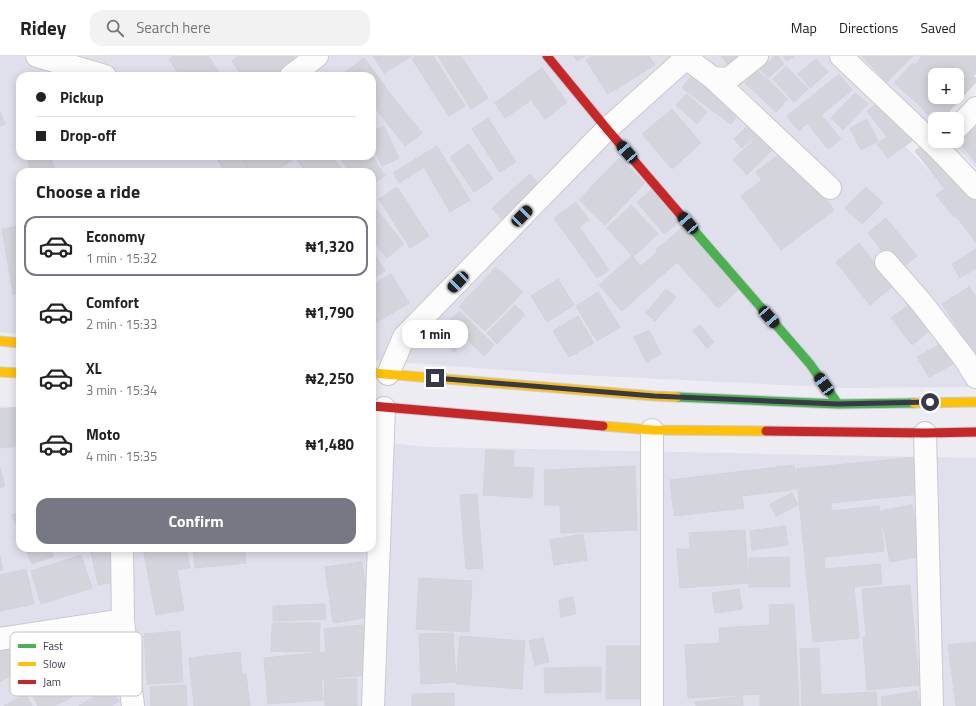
<!DOCTYPE html>
<meta charset="utf-8">
<style>
:root{--surface:#fff;--page:#f2f2f2;--text:#222;--muted:#767676;--line:#e0e0e0;--accent:#767884}
body{margin:0;font-family:"Titillium Web",sans-serif;background:var(--page);color:var(--text);height:100vh;display:flex;flex-direction:column;font-size:15px;white-space:nowrap}
*{box-sizing:border-box;margin:0}
p{font-size:13px;color:var(--muted)}
.icon{flex:none;width:22px;height:22px;fill:none;stroke:currentColor;stroke-width:2;stroke-linecap:round;stroke-linejoin:round}
.map{position:relative;flex:1;overflow:hidden}
.side{position:absolute;left:16px;top:112px;width:360px;height:384px;display:flex;flex-direction:column;background:var(--surface);border-radius:12px;box-shadow:0 2px 10px #0003}
.side>*{flex:none}
.top-card{position:absolute;left:16px;top:16px;width:360px;height:88px;border-radius:12px;box-shadow:0 2px 10px #0003;display:grid;align-content:center;height:88px;padding:0 20px;background:var(--surface)}
.tools{position:absolute;left:928px;top:12px;display:grid;gap:8px}
.tools a{display:grid;place-items:center;width:36px;height:36px;border-radius:8px;background:var(--surface);box-shadow:0 2px 10px #0003;font-size:20px}
.end{position:absolute;width:18px;height:18px;margin:-9px;border:5px solid #373949;background:#fff;box-shadow:0 0 0 2px #fff}
.from{border-radius:50%}
.bubble{position:absolute;height:28px;border-radius:12px;background:var(--surface);box-shadow:0 2px 10px #0003;font-size:13px;font-weight:700;line-height:28px;text-align:center}
.car{position:absolute;width:12px;height:24px;margin:-12px -6px;border-radius:5px;box-shadow:0 0 3px 1px #0007;background:linear-gradient(#222 24%,#8ab4d8 0 40%,#222 0 76%,#8ab4d8 0 86%,#222 0)}
.top-card b{display:flex;align-items:center;gap:14px;height:38px;font-size:15px}
.top-card b+b{border-top:1px solid var(--line)}
.top-card i{width:10px;height:10px;background:var(--text)}
ul{padding:0;list-style:none}
li{display:flex;align-items:center;gap:12px;height:60px;margin:0 8px 6px;padding:0 12px;border:2px solid transparent;border-radius:12px}
li div{flex:1}
li b{display:block;font-size:15px}
li em{font-style:normal;font-weight:700}
li.current{border-color:var(--accent)}
li>.icon{width:36px;height:36px;stroke-width:1.5}
h2{padding:0 20px;font-size:18px;line-height:48px}
.action{display:flex;gap:8px;margin-top:auto;padding:8px 20px}
.action a{flex:1;height:46px;border-radius:12px;background:var(--accent);color:#fff;font-size:16px;font-weight:700;line-height:46px;text-align:center}
header{display:flex;align-items:center;gap:24px;box-sizing:border-box;height:56px;padding:0 20px;background:var(--surface);border-bottom:1px solid var(--line)}
header strong{font-size:19px}
nav{display:flex;gap:22px;margin-inline-start:auto;font-size:14px}
.search{width:280px;height:36px;background:var(--page);display:flex;align-items:center;gap:10px;box-sizing:border-box;padding:0 14px;border-radius:12px;color:var(--muted);font-size:15px}
.map>svg:first-child{display:block}
</style>
<header>
<strong>Ridey</strong>
<div class="search"><svg class="icon" aria-label="search" viewBox="0 0 24 24"><circle cx="10" cy="10" r="6"/><path d="M15 15l6 6"/></svg>Search here</div>
<nav><a>Map</a><a>Directions</a><a>Saved</a></nav>
</header>
<div class="map">
<svg width="976" height="650" viewBox="0 0 976 650">
<rect width="100%" height="100%" fill="#ececf2"/>
<path fill="#dfe0ec" fill-rule="evenodd" d="M 0,0 L 976,0 L 976,18 L 957,38 L 957,19 L 935,19 L 935,41 L 954,41 L 906,91 L 976,163 L 976,331 L 843,332 L 558,318 L 372,304 L 372,116 L 20,116 L 20,278 L 0,276 ZM 20,20 L 372,20 L 372,100 L 20,100 Z
M 976,69 L 976,112 L 955,90 Z
M 0,350 L 20,352 L 20,492 L 372,492 L 372,385 L 429,391 L 976,402 L 976,650 L 0,650 Z"/>
<path fill="#d4d5dc" stroke="#d1d2da" fill-rule="evenodd" d="M 174,0 L 208,0 L 219,16 L 213,20 L 180,20 L 169,3 Z
M 239,0 L 293,0 L 297,5 L 276,20 L 242,20 L 232,5 Z
M 373,0 L 412,0 L 384,17 Z
M 416,0 L 433,0 L 465,50 L 449,60 L 412,3 Z
M 438,0 L 461,0 L 488,42 L 471,53 Z
M 574,0 L 585,0 L 577,5 Z
M 592,0 L 649,0 L 655,9 L 608,38 L 586,4 Z
M 721,0 L 753,0 L 733,15 Z
M 775,0 L 778,0 L 784,8 L 768,22 L 760,13 Z
M 783,0 L 794,0 L 787,5 Z
M 862,0 L 913,0 L 887,26 Z
M 922,0 L 976,0 L 976,17 L 973,20 L 976,22 L 976,26 L 942,63 L 935,63 L 935,65 L 922,53 L 923,52 L 894,27 L 913,7 L 915,9 ZM 935,19 L 957,19 L 957,41 L 935,41 Z
M 364,2 L 385,30 L 372,39 L 372,20 L 340,20 Z
M 816,3 L 828,16 L 810,32 L 798,18 Z
M 786,10 L 808,33 L 794,46 L 773,23 Z
M 542,12 L 567,46 L 545,63 L 531,44 L 505,62 L 495,47 Z
M 757,14 L 788,43 L 776,56 L 745,27 Z
M 839,18 L 852,34 L 821,59 L 841,83 L 828,93 L 807,67 L 799,75 L 787,60 Z
M 692,19 L 741,55 L 731,68 L 682,32 Z
M 385,31 L 422,77 L 405,90 L 372,48 L 372,41 Z
M 855,37 L 868,48 L 843,74 L 831,62 Z
M 687,38 L 707,56 L 697,68 L 676,49 Z
M 886,40 L 917,81 L 888,102 L 877,88 L 887,81 L 867,55 Z
M 672,53 L 701,87 L 672,113 L 642,78 Z
M 0,56 L 5,68 L 0,70 Z
M 488,62 L 516,106 L 500,116 L 472,73 Z
M 867,63 L 878,85 L 861,94 L 850,72 Z
M 752,65 L 762,75 L 742,92 L 734,83 Z
M 384,70 L 399,102 L 382,110 L 372,88 L 372,75 Z
M 976,71 L 976,107 L 958,84 Z
M 763,75 L 777,89 L 747,119 L 733,104 Z
M 931,83 L 976,140 L 976,186 L 955,159 L 954,161 L 936,139 L 945,133 L 915,95 Z
M 469,88 L 493,123 L 474,136 L 450,101 Z
M 437,90 L 470,144 L 450,156 L 424,111 L 399,127 L 393,117 Z
M 787,92 L 834,154 L 781,194 L 741,140 L 762,124 L 756,116 Z
M 27,100 L 51,100 L 55,116 L 31,116 Z
M 222,100 L 236,100 L 246,116 L 225,116 L 217,103 Z
M 238,100 L 292,100 L 294,103 L 273,116 L 248,116 Z
M 303,100 L 332,100 L 344,116 L 306,116 L 297,104 Z
M 339,100 L 372,100 L 385,120 L 372,128 L 372,116 L 349,116 Z
M 619,102 L 645,127 L 605,169 L 579,144 Z
M 530,118 L 547,137 L 509,171 L 492,152 Z
M 397,131 L 429,180 L 410,192 L 379,143 Z
M 866,131 L 883,147 L 862,168 L 845,152 Z
M 653,133 L 679,166 L 664,178 L 637,146 Z
M 576,146 L 589,164 L 579,171 L 609,214 L 597,222 L 554,162 Z
M 372,148 L 404,188 L 387,202 L 372,184 Z
M 631,149 L 658,178 L 633,201 L 607,172 Z
M 886,162 L 917,200 L 898,215 L 868,177 Z
M 20,170 L 20,237 L 13,238 L 2,173 Z
M 684,170 L 739,233 L 718,252 L 677,206 L 622,255 L 599,229 L 632,200 L 641,210 L 657,196 L 656,194 Z
M 859,187 L 893,230 L 870,249 L 836,206 Z
M 976,193 L 976,212 L 960,222 L 952,208 Z
M 372,194 L 385,215 L 372,223 Z
M 496,211 L 523,236 L 485,275 L 459,251 Z
M 391,218 L 409,247 L 372,269 L 372,229 Z
M 558,223 L 574,249 L 547,266 L 531,240 Z
M 969,231 L 976,241 L 976,301 L 942,248 Z
M 666,233 L 676,241 L 655,265 L 646,257 Z
M 598,236 L 620,271 L 597,285 L 576,250 Z
M 515,249 L 525,259 L 497,288 L 487,277 Z
M 909,249 L 929,275 L 912,289 L 891,262 Z
M 460,255 L 494,289 L 484,300 L 467,283 L 454,296 L 436,278 Z
M 578,260 L 594,287 L 569,301 L 553,275 Z
M 700,269 L 714,286 L 707,292 L 693,275 Z
M 649,274 L 661,298 L 646,306 L 634,281 Z
M 942,287 L 953,308 L 929,321 L 917,301 Z
M 20,351 L 20,390 L 0,392 L 0,353 Z
M 486,394 L 514,395 L 513,411 L 534,412 L 532,442 L 483,439 Z
M 916,401 L 920,438 L 831,447 L 831,455 L 879,450 L 884,495 L 824,501 L 825,513 L 880,508 L 882,528 L 854,531 L 859,582 L 813,586 L 796,413 Z
M 794,409 L 797,433 L 742,440 L 744,452 L 674,460 L 670,424 Z
M 635,410 L 637,474 L 561,477 L 560,449 L 545,449 L 544,414 Z
M 0,411 L 5,430 L 0,432 Z
M 792,437 L 798,449 L 776,460 L 770,448 Z
M 477,438 L 483,512 L 466,513 L 460,439 Z
M 912,449 L 922,500 L 890,506 L 880,455 Z
M 20,456 L 20,478 L 12,459 Z
M 785,470 L 788,489 L 752,494 L 750,475 Z
M 745,474 L 748,527 L 680,532 L 677,493 L 690,493 L 689,477 Z
M 583,478 L 587,504 L 554,509 L 550,484 Z
M 25,492 L 50,492 L 54,500 L 32,508 Z
M 90,492 L 113,492 L 120,525 L 98,529 Z
M 143,492 L 186,492 L 190,512 L 177,514 L 184,554 L 156,559 Z
M 193,492 L 245,492 L 246,507 L 195,512 Z
M 81,499 L 92,532 L 41,548 L 31,515 Z
M 0,501 L 3,514 L 0,514 Z
M 789,501 L 790,531 L 749,531 L 749,502 Z
M 362,506 L 370,561 L 333,567 L 325,511 Z
M 26,513 L 34,548 L 0,555 L 0,519 Z
M 419,522 L 472,525 L 469,576 L 416,573 Z
M 910,529 L 919,629 L 867,634 L 863,581 L 866,581 L 862,533 Z
M 739,533 L 742,553 L 715,557 L 712,537 Z
M 573,541 L 576,558 L 561,561 L 559,544 Z
M 325,548 L 326,563 L 273,565 L 273,550 Z
M 794,548 L 799,650 L 760,650 L 760,638 L 688,642 L 685,589 L 720,587 L 719,572 L 770,569 L 769,549 Z
M 272,567 L 320,567 L 319,596 L 271,595 Z
M 363,569 L 367,619 L 321,623 L 323,644 L 268,648 L 264,602 L 326,596 L 324,573 Z
M 91,571 L 99,602 L 57,613 L 49,583 Z
M 180,575 L 183,626 L 147,628 L 144,578 Z
M 453,577 L 456,626 L 421,628 L 419,578 Z
M 5,580 L 20,616 L 0,625 L 0,582 Z
M 460,580 L 525,585 L 522,633 L 456,628 Z
M 543,582 L 549,606 L 535,609 L 529,585 Z
M 976,586 L 976,650 L 956,650 L 948,589 Z
M 607,590 L 641,590 L 641,643 L 606,643 Z
M 819,592 L 821,639 L 876,636 L 877,650 L 802,650 L 800,593 Z
M 240,596 L 242,618 L 246,618 L 250,650 L 194,650 L 189,602 Z
M 601,611 L 601,636 L 545,637 L 544,612 Z
M 61,618 L 72,641 L 54,650 L 38,650 L 30,633 Z
M 324,623 L 357,623 L 357,650 L 325,650 Z
M 186,629 L 187,650 L 151,650 L 150,631 Z
M 110,631 L 119,645 L 111,650 L 79,650 Z
M 917,635 L 920,650 L 882,650 L 881,641 Z
M 454,637 L 454,650 L 412,650 L 412,638 Z
M 26,638 L 32,650 L 4,650 Z
M 742,640 L 743,650 L 696,650 L 695,646 Z"/>
<g fill="none" stroke-linecap="round" stroke-linejoin="round">
<g stroke="#c9c9d0" stroke-width="24">
<path id="street" d="M 37,0 L 105,20
M 841,0 L 938,92 L 976,132
M 686,2 L 713,22 L 728,23 L 757,0
M 291,20 L 317,0
M 713,22 L 830,132
M 957,72 L 976,52
M 886,206 L 921,246 L 965,303 L 976,321
M 388,318 L 404,281 L 607,73 L 686,2 L 684,0
M 925,377 L 932,650
M 122,492 L 123,564 L 133,650
M 0,583 L 123,564
M 373,650 L 384,352
M 652,650 L 652,374"/>
</g>
<g stroke="#cbcbdb" stroke-width="11">
<path id="fast" d="M 685,164 L 810,308 L 838,348
M 677,341 L 838,348 L 914,347"/>
</g>
<g stroke="#cbcbdb" stroke-width="11">
<path id="slow" d="M 0,285 L 20,287
M 0,316 L 20,317
M 372,317 L 654,340 L 677,341
M 914,347 L 976,346
M 603,370 L 652,374 L 766,375"/>
</g>
<g stroke="#cbcbdb" stroke-width="11">
<path id="jam" d="M 547,0 L 607,73 L 685,164
M 372,350 L 603,370
M 766,375 L 925,377 L 976,376"/>
</g>
<use href="#street" stroke="#fcfcfd" stroke-width="22"/>
<use href="#fast" stroke="#4caf50" stroke-width="9"/>
<use href="#slow" stroke="#ffc107" stroke-width="9"/>
<use href="#jam" stroke="#c62828" stroke-width="9"/>
</g>
<g fill="none" stroke-linecap="round" stroke-linejoin="round">
<path stroke="#373949" stroke-width="5" d="M 435,322 L 654,340 L 838,348 L 930,346"/>
</g>
<rect x="10" y="576" width="132" height="64" rx="6" fill="#fff" stroke="#c3c4c8" stroke-width="1"/>
<rect x="18" y="588" width="18" height="4" fill="#4caf50"/>
<rect x="18" y="606" width="18" height="4" fill="#ffc107"/>
<rect x="18" y="624" width="18" height="4" fill="#c62828"/>
<g font-size="11" fill="#373949">
<text x="43" y="594">Fast</text>
<text x="43" y="612">Slow</text>
<text x="43" y="630">Jam</text>
</g>
</svg>
<div class="tools">
<a>+</a>
<a>−</a>
</div>
<i class="end from" style="left:930px;top:346px"></i>
<i class="end" style="left:435px;top:322px"></i>
<div class="bubble" style="left:402px;top:264px;width:66px">1 min</div>
<i class="car" style="left:627px;top:96px;rotate:319deg"></i>
<i class="car" style="left:522px;top:160px;rotate:44deg"></i>
<i class="car" style="left:688px;top:167px;rotate:319deg"></i>
<i class="car" style="left:458px;top:226px;rotate:224deg"></i>
<i class="car" style="left:769px;top:261px;rotate:139deg"></i>
<i class="car" style="left:824px;top:328px;rotate:325deg"></i>
<div class="top-card">
<b><i class="from"></i>Pickup</b>
<b><i></i>Drop-off</b>
</div>
<section class="side">
<h2>Choose a ride</h2>
<ul>
<li class="current"><svg class="icon" aria-label="car" viewBox="0 0 24 24"><path d="M5 17H2v-5l4-1 3-4h7l3 4 3 1v5h-3M9 17h6M6 11h13"/><circle cx="7" cy="17" r="2"/><circle cx="17" cy="17" r="2"/></svg><div><b>Economy</b><p>1 min · 15:32</p></div><em>₦1,320</em></li>
<li><svg class="icon" aria-label="car" viewBox="0 0 24 24"><path d="M5 17H2v-5l4-1 3-4h7l3 4 3 1v5h-3M9 17h6M6 11h13"/><circle cx="7" cy="17" r="2"/><circle cx="17" cy="17" r="2"/></svg><div><b>Comfort</b><p>2 min · 15:33</p></div><em>₦1,790</em></li>
<li><svg class="icon" aria-label="car" viewBox="0 0 24 24"><path d="M5 17H2v-5l4-1 3-4h7l3 4 3 1v5h-3M9 17h6M6 11h13"/><circle cx="7" cy="17" r="2"/><circle cx="17" cy="17" r="2"/></svg><div><b>XL</b><p>3 min · 15:34</p></div><em>₦2,250</em></li>
<li><svg class="icon" aria-label="car" viewBox="0 0 24 24"><path d="M5 17H2v-5l4-1 3-4h7l3 4 3 1v5h-3M9 17h6M6 11h13"/><circle cx="7" cy="17" r="2"/><circle cx="17" cy="17" r="2"/></svg><div><b>Moto</b><p>4 min · 15:35</p></div><em>₦1,480</em></li>
</ul>
<div class="action"><a>Confirm</a></div>
</section>
</div>
